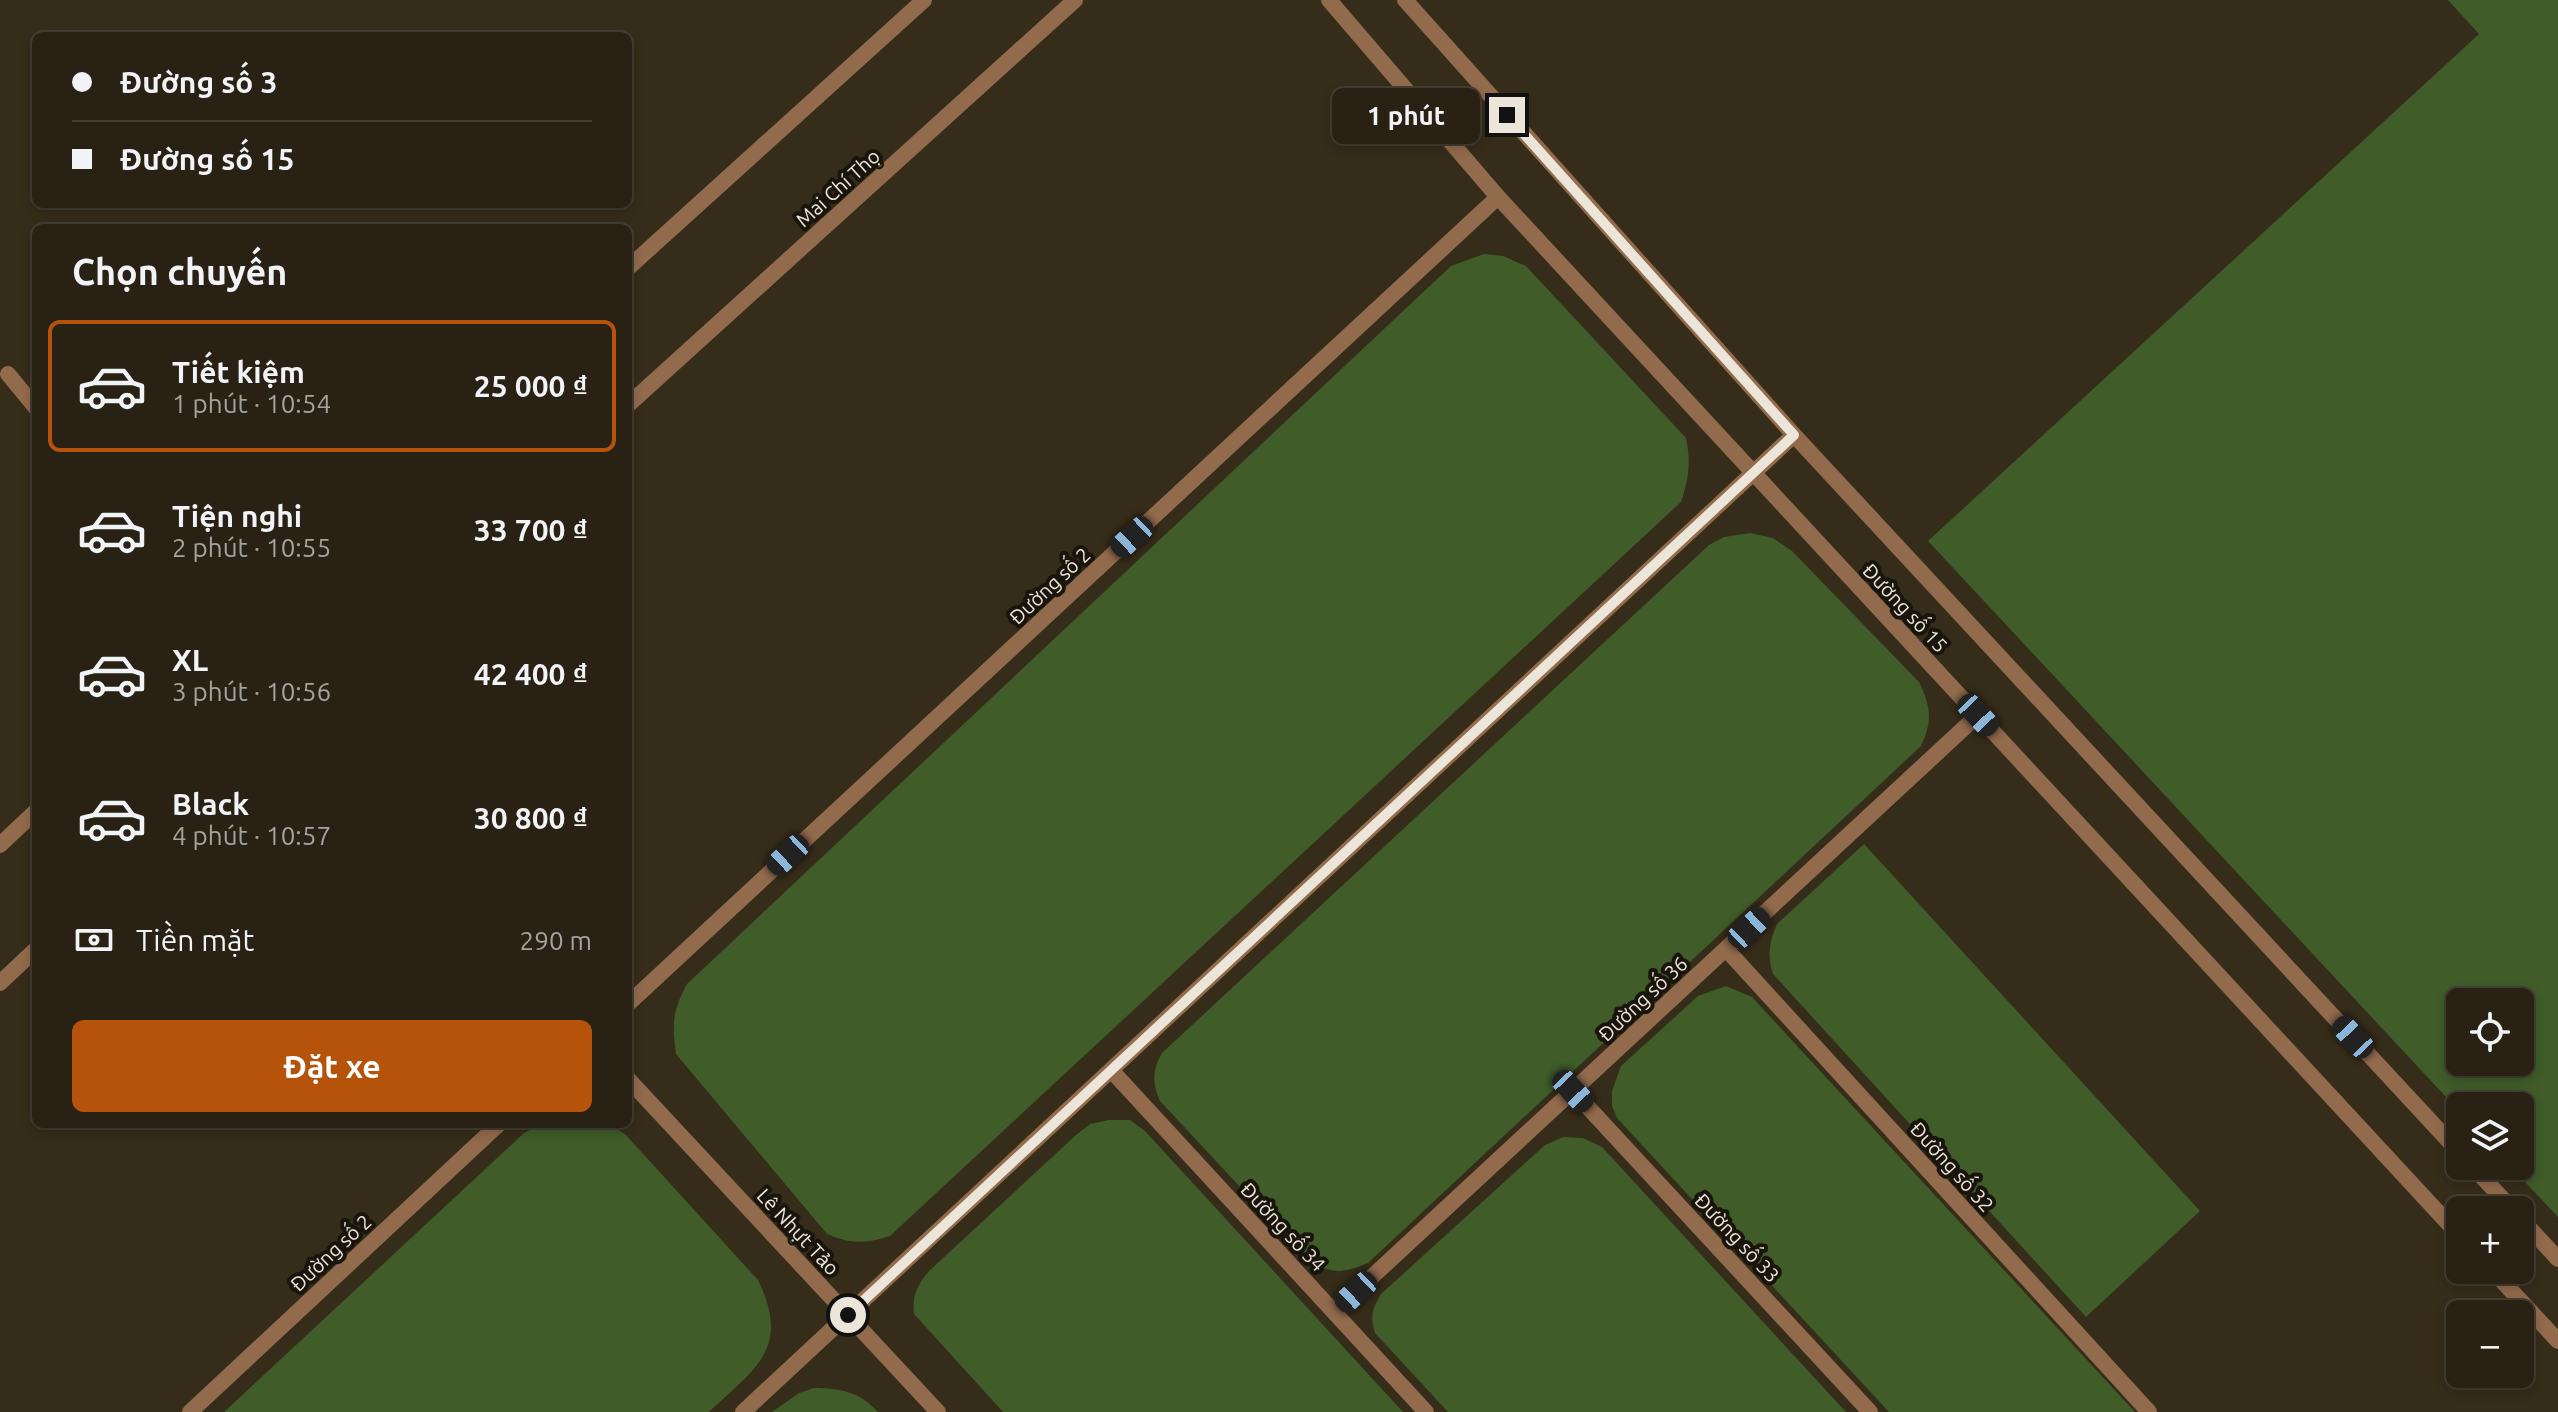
<!DOCTYPE html>
<html lang="vi">
<meta charset="utf-8">
<style>
:root{--surface:#282114;--page:#30291d;--text:#f1f3f6;--muted:#a5a3a0;--line:#443e34;--accent:#b45309}
body{margin:0;font-family:Ubuntu,sans-serif;background:var(--page);color:var(--text);height:100vh;display:flex;flex-direction:column;font-size:30px;white-space:nowrap}
*{box-sizing:border-box;margin:0}
p{font-size:26px;color:var(--muted)}
.icon{flex:none;width:44px;height:44px;fill:none;stroke:currentColor;stroke-width:2;stroke-linecap:round;stroke-linejoin:round}
.map{position:relative;flex:1;overflow:hidden}
.side{position:absolute;left:32px;top:224px;width:600px;height:904px;display:flex;flex-direction:column;background:var(--surface);border-radius:12px;box-shadow:0 4px 12px #0003,0 0 0 2px var(--line)}
.side>*{flex:none}
.top-card{position:absolute;left:32px;top:32px;width:600px;height:176px;border-radius:12px;box-shadow:0 4px 12px #0003,0 0 0 2px var(--line);display:grid;align-content:center;height:176px;padding:0 40px;background:var(--surface)}
.controls{position:absolute;left:2446px;top:988px;display:grid;gap:16px}
.controls a{display:grid;place-items:center;width:88px;height:88px;border-radius:12px;background:var(--surface);box-shadow:0 4px 12px #0003,0 0 0 2px var(--line);font-size:40px}
.end{position:absolute;width:36px;height:36px;margin:-18px;border:10px solid #ebe5da;background:#111;box-shadow:0 0 0 4px #111}
.from{border-radius:50%}
.bubble{position:absolute;height:56px;border-radius:12px;background:var(--surface);box-shadow:0 4px 12px #0003,0 0 0 2px var(--line);font-size:26px;font-weight:700;line-height:56px;text-align:center}
.car{position:absolute;width:24px;height:48px;margin:-24px -12px;border-radius:10px;box-shadow:0 0 6px 2px #0007;background:linear-gradient(#222 24%,#8ab4d8 0 40%,#222 0 76%,#8ab4d8 0 86%,#222 0)}
.top-card b{display:flex;align-items:center;gap:28px;height:76px;font-size:30px}
.top-card b+b{border-top:2px solid var(--line)}
.top-card i{width:20px;height:20px;background:var(--text)}
ul{padding:0;list-style:none}
li{display:flex;align-items:center;gap:24px;height:132px;margin:0 16px 12px;padding:0 24px;border:4px solid transparent;border-radius:12px}
li div{flex:1}
li b{display:block;font-size:30px}
li em{font-style:normal;font-weight:700}
li.current{border-color:var(--accent)}
li>.icon{width:72px;height:72px;stroke-width:1.5}
h2{padding:0 40px;font-size:36px;line-height:96px}
.pay{display:flex;align-items:center;gap:20px;height:88px;padding:0 40px;font-size:30px}
.pay p{margin-inline-start:auto}
.primary-button{display:flex;gap:16px;margin-top:auto;padding:16px 40px}
.primary-button a{flex:1;height:92px;border-radius:12px;background:var(--accent);color:#fff;font-size:32px;font-weight:700;line-height:92px;text-align:center}
.map>svg:first-child{display:block}
</style>
<div class="map">
<svg width="2558" height="1412" viewBox="0 0 2558 1412">
<rect width="100%" height="100%" fill="#362c1a"/>
<path fill="#3f5c29" fill-rule="evenodd" d="M 2448,0 L 2558,0 L 2558,1217 L 2510,1166 L 2520,1166 L 2520,1106 L 2460,1106 L 2460,1112 L 1928,541 L 2479,34 ZM 2520,1002 L 2520,1062 L 2460,1062 L 2460,1002 Z
M 1484,254 L 1503,256 L 1526,266 L 1686,438 C 1691,462 1689,478 1681,502 L 890,1236 C 866,1244 850,1244 827,1234 L 676,1054 C 672,1023 672,1012 687,984 L 1451,266 Z
M 1750,533 L 1773,538 L 1792,551 L 1919,682 C 1931,708 1933,720 1921,746 L 1368,1263 C 1343,1273 1336,1274 1311,1263 L 1160,1101 C 1152,1083 1152,1071 1162,1053 L 1709,545 L 1724,537 Z
M 1864,844 L 2200,1211 L 2086,1317 L 1773,974 C 1767,955 1769,943 1777,924 Z
M 1726,986 L 1752,997 L 2135,1412 L 1889,1412 L 1617,1118 L 1612,1106 L 1612,1091 L 1621,1066 L 1698,996 Z
M 1109,1120 L 1130,1120 L 1145,1131 L 1403,1412 L 1003,1412 L 914,1314 C 912,1296 917,1285 929,1271 L 1076,1135 L 1090,1124 Z
M 542,1124 L 609,1124 L 625,1134 L 758,1280 C 791,1348 756,1368 709,1412 L 224,1412 L 524,1133 Z
M 1563,1137 L 1583,1138 L 1602,1147 L 1846,1412 L 1448,1412 L 1375,1333 C 1370,1317 1372,1309 1381,1294 L 1545,1145 Z
M 814,1388 C 840,1388 860,1392 878,1412 L 772,1412 L 799,1393 Z"/>
<g fill="none" stroke-linecap="round" stroke-linejoin="round">
<path stroke="#926a4c" stroke-width="16" d="M 8,374 L 36,408"/>
<path stroke="#926a4c" stroke-width="16" d="M 1329,0 L 1498,197 L 2460,1236
M 1405,0 L 1794,435 L 2460,1153
M 1726,949 L 2149,1412
M 628,1004 L 1498,197
M 1111,1070 L 1426,1412
M 1573,1091 L 1870,1412
M 2472,1166 L 2513,1210
M 2520,1218 L 2558,1259
M 2492,1270 L 2558,1341
M 1334,1312 L 1978,715
M 190,1412 L 499,1124
M 743,1412 L 1794,435"/>
<path stroke="#926a4c" stroke-width="16" d="M 628,268 L 924,0
M 628,405 L 1075,0
M 0,845 L 36,811
M 0,983 L 36,949
M 628,1079 L 938,1412"/>
</g>
<g fill="none" stroke-linecap="round" stroke-linejoin="round">
<path stroke="#ebe5da" stroke-width="10" d="M 848,1315 L 1794,435 L 1507,115"/>
</g>
<g text-anchor="middle" stroke-width="8" stroke-linejoin="round" paint-order="stroke">
<g font-size="20" fill="#ebe5da" stroke="#19150d">
<text transform="translate(838 188) rotate(-42)" y="7">Mai Chí Thọ</text>
<text transform="translate(1050 586) rotate(-43)" y="7">Đường số 2</text>
<text transform="translate(1905 608) rotate(47)" y="7">Đường số 15</text>
<text transform="translate(1643 999) rotate(-43)" y="7">Đường số 36</text>
<text transform="translate(1952 1167) rotate(48)" y="7">Đường số 32</text>
<text transform="translate(1283 1227) rotate(47)" y="7">Đường số 34</text>
<text transform="translate(798 1232) rotate(47)" y="7">Lê Nhựt Tảo</text>
<text transform="translate(1737 1238) rotate(47)" y="7">Đường số 33</text>
<text transform="translate(331 1253) rotate(-43)" y="7">Đường số 2</text>
</g>
</g>
</svg>
<div class="controls">
<a><svg class="icon" aria-label="locate" viewBox="0 0 24 24"><circle cx="12" cy="12" r="6"/><path d="M12 2v4M12 18v4M2 12h4M18 12h4"/></svg></a>
<a><svg class="icon" aria-label="layers" viewBox="0 0 24 24"><path d="M12 4l9 5-9 5-9-5zM3 14l9 5 9-5"/></svg></a>
<a>+</a>
<a>−</a>
</div>
<i class="end from" style="left:848px;top:1315px"></i>
<i class="end" style="left:1507px;top:115px"></i>
<div class="bubble" style="left:1332px;top:88px;width:148px">1 phút</div>
<i class="car" style="left:1132px;top:537px;rotate:227deg"></i>
<i class="car" style="left:1978px;top:715px;rotate:137deg"></i>
<i class="car" style="left:788px;top:855px;rotate:227deg"></i>
<i class="car" style="left:1749px;top:928px;rotate:47deg"></i>
<i class="car" style="left:2353px;top:1037px;rotate:317deg"></i>
<i class="car" style="left:1573px;top:1091px;rotate:137deg"></i>
<i class="car" style="left:1356px;top:1292px;rotate:227deg"></i>
<div class="top-card">
<b><i class="from"></i>Đường số 3</b>
<b><i></i>Đường số 15</b>
</div>
<section class="side">
<h2>Chọn chuyến</h2>
<ul>
<li class="current"><svg class="icon" aria-label="car" viewBox="0 0 24 24"><path d="M5 17H2v-5l4-1 3-4h7l3 4 3 1v5h-3M9 17h6M6 11h13"/><circle cx="7" cy="17" r="2"/><circle cx="17" cy="17" r="2"/></svg><div><b>Tiết kiệm</b><p>1 phút · 10:54</p></div><em>25 000 ₫</em></li>
<li><svg class="icon" aria-label="car" viewBox="0 0 24 24"><path d="M5 17H2v-5l4-1 3-4h7l3 4 3 1v5h-3M9 17h6M6 11h13"/><circle cx="7" cy="17" r="2"/><circle cx="17" cy="17" r="2"/></svg><div><b>Tiện nghi</b><p>2 phút · 10:55</p></div><em>33 700 ₫</em></li>
<li><svg class="icon" aria-label="car" viewBox="0 0 24 24"><path d="M5 17H2v-5l4-1 3-4h7l3 4 3 1v5h-3M9 17h6M6 11h13"/><circle cx="7" cy="17" r="2"/><circle cx="17" cy="17" r="2"/></svg><div><b>XL</b><p>3 phút · 10:56</p></div><em>42 400 ₫</em></li>
<li><svg class="icon" aria-label="car" viewBox="0 0 24 24"><path d="M5 17H2v-5l4-1 3-4h7l3 4 3 1v5h-3M9 17h6M6 11h13"/><circle cx="7" cy="17" r="2"/><circle cx="17" cy="17" r="2"/></svg><div><b>Black</b><p>4 phút · 10:57</p></div><em>30 800 ₫</em></li>
</ul>
<div class="pay"><svg class="icon" aria-label="cash" viewBox="0 0 24 24"><path d="M3 7h18v10H3z"/><circle cx="12" cy="12" r="2"/></svg>Tiền mặt<p>290 m</p></div>
<div class="primary-button"><a>Đặt xe</a></div>
</section>
</div>
